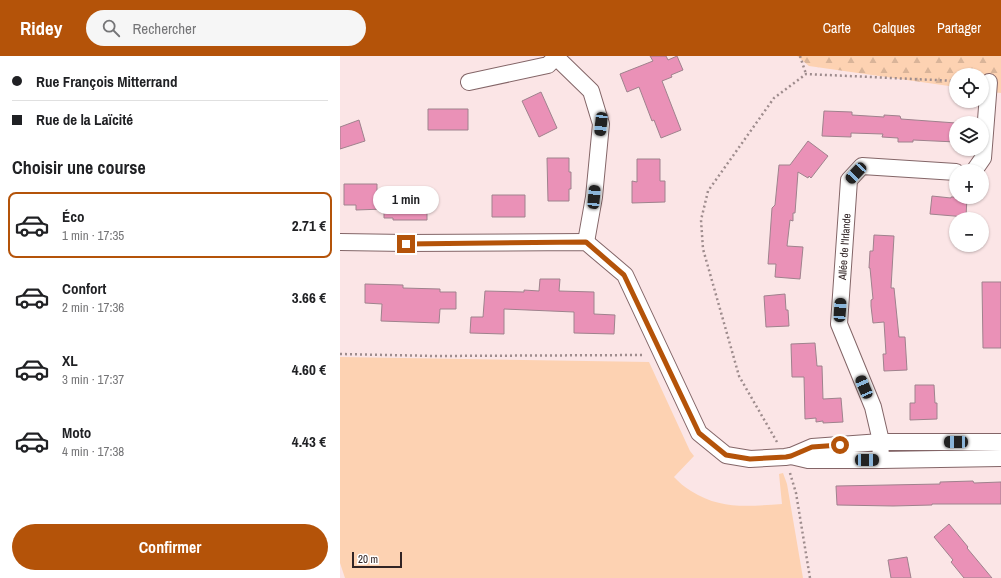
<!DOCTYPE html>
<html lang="fr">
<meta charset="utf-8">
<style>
:root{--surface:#fff;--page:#f6f6f6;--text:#202124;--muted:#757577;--line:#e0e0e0;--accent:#b45309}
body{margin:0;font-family:"Archivo Narrow",sans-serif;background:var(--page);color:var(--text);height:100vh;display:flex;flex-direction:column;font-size:15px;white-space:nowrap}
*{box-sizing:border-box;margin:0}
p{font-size:13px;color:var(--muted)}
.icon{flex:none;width:22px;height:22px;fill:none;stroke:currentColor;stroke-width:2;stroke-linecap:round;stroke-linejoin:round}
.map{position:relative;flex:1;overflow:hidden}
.side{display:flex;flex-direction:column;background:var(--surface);width:340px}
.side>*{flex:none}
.hud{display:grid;align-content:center;height:88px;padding:0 12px;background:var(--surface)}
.controls{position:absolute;left:609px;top:12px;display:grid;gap:8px}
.controls a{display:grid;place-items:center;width:40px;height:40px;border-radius:50%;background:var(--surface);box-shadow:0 1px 3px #0004;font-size:20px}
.scale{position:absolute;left:12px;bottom:10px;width:50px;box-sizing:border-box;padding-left:4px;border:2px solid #312425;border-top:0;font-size:11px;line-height:14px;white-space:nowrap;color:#312425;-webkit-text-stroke:3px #fff;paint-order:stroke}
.end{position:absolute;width:18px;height:18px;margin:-9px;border:5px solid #b45309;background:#fff;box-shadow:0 0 0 2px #fff}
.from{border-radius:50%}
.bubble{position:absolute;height:28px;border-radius:14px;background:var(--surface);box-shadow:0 1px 3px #0004;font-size:13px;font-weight:700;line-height:28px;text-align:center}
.car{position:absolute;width:12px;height:24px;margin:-12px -6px;border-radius:5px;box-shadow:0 0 3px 1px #0007;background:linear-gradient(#222 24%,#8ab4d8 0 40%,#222 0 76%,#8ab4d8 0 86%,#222 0)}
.hud b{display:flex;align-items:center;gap:14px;height:38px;font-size:15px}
.hud b+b{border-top:1px solid var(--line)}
.hud i{width:10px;height:10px;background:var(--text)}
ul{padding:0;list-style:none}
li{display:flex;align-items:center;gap:12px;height:66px;margin:0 8px 6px;padding:0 4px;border:2px solid transparent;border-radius:8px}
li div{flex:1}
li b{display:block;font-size:15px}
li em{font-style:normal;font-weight:700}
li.selected{border-color:var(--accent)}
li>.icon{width:36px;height:36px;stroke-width:1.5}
h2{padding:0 12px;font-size:18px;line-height:48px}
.cta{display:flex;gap:8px;margin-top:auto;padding:8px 12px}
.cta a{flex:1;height:46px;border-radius:24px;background:var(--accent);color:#fff;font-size:16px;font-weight:700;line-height:46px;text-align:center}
header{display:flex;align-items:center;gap:24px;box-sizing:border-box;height:56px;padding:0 20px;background:var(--accent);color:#fff}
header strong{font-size:19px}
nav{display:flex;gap:22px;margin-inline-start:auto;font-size:14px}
.search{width:280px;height:36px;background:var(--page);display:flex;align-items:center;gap:10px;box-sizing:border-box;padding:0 14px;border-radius:22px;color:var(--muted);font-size:15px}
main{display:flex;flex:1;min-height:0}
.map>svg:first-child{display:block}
</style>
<header>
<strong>Ridey</strong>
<div class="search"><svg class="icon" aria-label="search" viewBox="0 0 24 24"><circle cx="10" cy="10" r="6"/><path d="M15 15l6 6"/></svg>Rechercher</div>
<nav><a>Carte</a><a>Calques</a><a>Partager</a></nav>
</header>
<main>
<section class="side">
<div class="hud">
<b><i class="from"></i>Rue François Mitterrand</b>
<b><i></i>Rue de la Laïcité</b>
</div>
<h2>Choisir une course</h2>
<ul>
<li class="selected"><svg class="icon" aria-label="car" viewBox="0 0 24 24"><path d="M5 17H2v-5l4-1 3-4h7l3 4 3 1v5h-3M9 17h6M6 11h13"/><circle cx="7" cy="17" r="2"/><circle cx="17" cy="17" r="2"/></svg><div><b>Éco</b><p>1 min · 17:35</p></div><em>2.71 €</em></li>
<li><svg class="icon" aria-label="car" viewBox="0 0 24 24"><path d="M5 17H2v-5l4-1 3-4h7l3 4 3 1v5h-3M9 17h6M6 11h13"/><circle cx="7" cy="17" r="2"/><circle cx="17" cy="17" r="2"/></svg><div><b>Confort</b><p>2 min · 17:36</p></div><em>3.66 €</em></li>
<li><svg class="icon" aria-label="car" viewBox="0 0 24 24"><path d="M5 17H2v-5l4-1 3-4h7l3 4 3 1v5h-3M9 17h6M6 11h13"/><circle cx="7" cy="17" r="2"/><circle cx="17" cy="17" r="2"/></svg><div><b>XL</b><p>3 min · 17:37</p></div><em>4.60 €</em></li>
<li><svg class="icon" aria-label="car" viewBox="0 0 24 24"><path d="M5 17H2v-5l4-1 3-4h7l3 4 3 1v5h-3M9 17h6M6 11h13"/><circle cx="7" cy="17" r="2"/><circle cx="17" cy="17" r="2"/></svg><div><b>Moto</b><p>4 min · 17:38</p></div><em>4.43 €</em></li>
</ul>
<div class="cta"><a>Confirmer</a></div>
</section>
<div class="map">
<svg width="661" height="522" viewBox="0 0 661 522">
<defs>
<pattern id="forest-firs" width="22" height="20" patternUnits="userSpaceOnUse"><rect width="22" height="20" fill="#fdd2b2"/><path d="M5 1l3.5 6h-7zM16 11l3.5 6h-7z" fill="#d9b499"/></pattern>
</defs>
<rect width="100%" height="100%" fill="#fbe5e6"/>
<path fill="#fdd2b2" d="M 0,301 L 309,306 L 350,395 L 354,400 L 334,421 C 339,426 344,431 351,435 C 381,454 408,450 442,448 L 439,418 L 443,417 L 447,428 L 463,522 L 5,522 L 0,507 Z"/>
<path fill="url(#forest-firs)" d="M 457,0 L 661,0 L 661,37 L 642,35 L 642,19 L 616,19 L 616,31 L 469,10 Z"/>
<path fill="#ea91b7" stroke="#9f828d" d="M 310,0 L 326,0 L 328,4 L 337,0 L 343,14 L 331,19 L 332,21 L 322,25 L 341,74 L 321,82 L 314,64 L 312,65 L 299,31 L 287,36 L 280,18 L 313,5 Z
M 201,36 L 217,72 L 199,81 L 182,45 Z
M 88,53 L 128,53 L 128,74 L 88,74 Z
M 484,55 L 512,56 L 512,59 L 544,61 L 544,59 L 560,60 L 561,63 L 616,67 L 616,86 L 573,84 L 573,86 L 558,86 L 558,82 L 542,81 L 543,78 L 511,77 L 511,81 L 482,80 Z
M 19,64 L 25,85 L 0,93 L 0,71 Z
M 468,85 L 488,100 L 471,122 L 469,120 L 468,122 L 458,116 L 455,157 L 453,157 L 453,165 L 450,164 L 447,190 L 463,191 L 460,223 L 435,221 L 436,208 L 428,208 L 432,152 L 435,149 L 439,109 L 450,109 Z
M 207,102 L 229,102 L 229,116 L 231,116 L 231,133 L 229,133 L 229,145 L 208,145 Z
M 297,103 L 320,103 L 320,125 L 325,125 L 325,146 L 292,147 L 292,125 L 297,126 Z
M 4,128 L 37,128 L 37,136 L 87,136 L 87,164 L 53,164 L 53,162 L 44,162 L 44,153 L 16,154 L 16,149 L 4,149 Z
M 152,139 L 185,139 L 185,161 L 152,161 Z
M 592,140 L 611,142 L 611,141 L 627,141 L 626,161 L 590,158 Z
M 534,179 L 554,180 L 551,232 L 554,232 L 559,281 L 565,281 L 567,314 L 544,315 L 543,298 L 546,298 L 544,266 L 533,267 L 531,250 L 531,244 L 533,243 L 530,212 L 529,212 L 530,195 L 533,195 Z
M 200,223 L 220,223 L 219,235 L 254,236 L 254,258 L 275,259 L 274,278 L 234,277 L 234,256 L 164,253 L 164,278 L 130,277 L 131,261 L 143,261 L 145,235 L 184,236 L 184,234 L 199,235 Z
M 642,226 L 661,226 L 661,292 L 643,292 Z
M 25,228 L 63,229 L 63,232 L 100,233 L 100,236 L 116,236 L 116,253 L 100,253 L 99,267 L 41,265 L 42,248 L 25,247 Z
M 445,238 L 446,254 L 448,254 L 449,270 L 426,271 L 424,240 Z
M 475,287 L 477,310 L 482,310 L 483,343 L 501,342 L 503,366 L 483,367 L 483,365 L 476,366 L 476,362 L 465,363 L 464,321 L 452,321 L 451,288 Z
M 575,329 L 594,329 L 595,347 L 597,347 L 597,363 L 570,364 L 570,347 L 575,347 Z
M 633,425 L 634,427 L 661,426 L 661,448 L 592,448 L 592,449 L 553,450 L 497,449 L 496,430 L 600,428 L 600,426 Z
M 609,468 L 628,491 L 627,492 L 652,522 L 624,522 L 611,506 L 613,504 L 594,481 Z
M 567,501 L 571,522 L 551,522 L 548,504 Z"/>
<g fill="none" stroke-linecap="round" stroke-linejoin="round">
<g stroke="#836567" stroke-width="18">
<g id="minor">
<path d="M 215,0 L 251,35 L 261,68 L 254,141 L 246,186"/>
<path d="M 129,26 L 208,9 L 216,1"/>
<path d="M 634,115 L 643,102 L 649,26"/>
<path d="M 0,186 L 66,187 L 246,186 L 285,219 L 359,377 L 386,399 L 410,403 L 445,401 L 451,400 L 472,391 L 541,386 L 661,386"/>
<path d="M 451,400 L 468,404 L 541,404 L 661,402"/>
<path id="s1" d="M 541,404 L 540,381 L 533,351 L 499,268 L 509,124 L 522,110 L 616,116"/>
</g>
</g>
<path stroke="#9e8c8d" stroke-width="2.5" stroke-dasharray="2 3" stroke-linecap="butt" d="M 460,0 L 466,18
M 0,298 L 95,300 L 305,299
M 437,386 L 399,320 L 363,193 L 361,164 L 368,135 L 434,42 L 466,18 L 616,25
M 450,417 L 456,437 L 470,522"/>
<use href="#minor" stroke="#fff" stroke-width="16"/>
</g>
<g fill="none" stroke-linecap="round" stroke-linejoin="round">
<path stroke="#b45309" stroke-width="5" d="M 66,188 L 246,186 L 284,219 L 359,377 L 386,399 L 410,403 L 446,401 L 451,400 L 472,391 L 500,389"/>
</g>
<g text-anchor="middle" stroke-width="3" stroke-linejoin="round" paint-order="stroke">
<g font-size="11" fill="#312425" stroke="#fff">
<text dy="4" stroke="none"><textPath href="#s1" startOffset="221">Allée de l'Irlande</textPath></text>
</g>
</g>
</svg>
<div class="controls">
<a><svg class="icon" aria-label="locate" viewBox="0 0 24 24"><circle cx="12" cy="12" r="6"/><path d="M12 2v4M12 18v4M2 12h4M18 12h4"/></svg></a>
<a><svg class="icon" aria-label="layers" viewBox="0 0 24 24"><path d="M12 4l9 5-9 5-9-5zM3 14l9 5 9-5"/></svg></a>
<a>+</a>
<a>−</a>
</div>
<div class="scale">20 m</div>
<i class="end from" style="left:500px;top:389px"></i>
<i class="end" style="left:66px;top:188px"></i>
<div class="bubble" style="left:33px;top:130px;width:66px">1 min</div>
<i class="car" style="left:261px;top:68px;rotate:186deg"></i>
<i class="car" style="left:516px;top:117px;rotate:223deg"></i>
<i class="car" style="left:254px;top:141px;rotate:5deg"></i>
<i class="car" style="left:500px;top:254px;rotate:4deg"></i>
<i class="car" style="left:524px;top:331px;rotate:337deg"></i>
<i class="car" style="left:616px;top:386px;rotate:270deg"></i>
<i class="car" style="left:527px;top:404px;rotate:90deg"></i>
</div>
</main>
